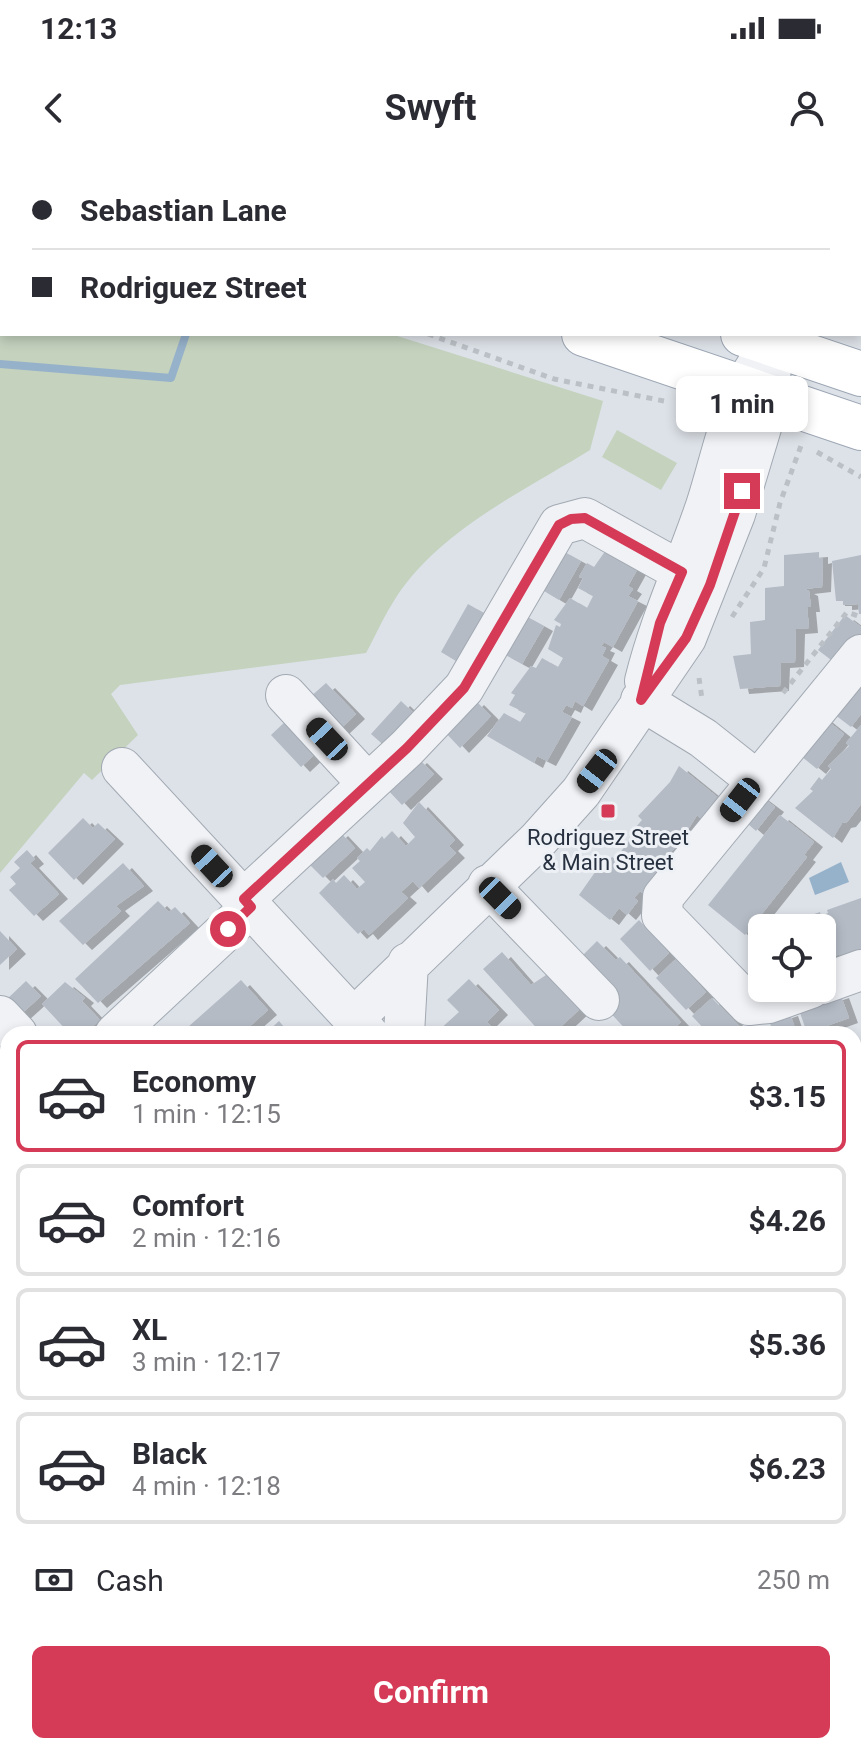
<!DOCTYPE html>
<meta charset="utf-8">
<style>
:root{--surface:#fff;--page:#f7f7f7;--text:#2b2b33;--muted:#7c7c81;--line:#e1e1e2;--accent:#d53a56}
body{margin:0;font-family:Roboto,sans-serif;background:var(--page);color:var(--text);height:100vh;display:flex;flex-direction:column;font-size:30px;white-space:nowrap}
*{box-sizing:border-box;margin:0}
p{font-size:26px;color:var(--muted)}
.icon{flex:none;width:44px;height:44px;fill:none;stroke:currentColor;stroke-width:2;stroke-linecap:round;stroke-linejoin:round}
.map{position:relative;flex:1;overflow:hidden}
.side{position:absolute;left:0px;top:866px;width:862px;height:728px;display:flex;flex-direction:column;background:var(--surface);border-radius:24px 24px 0 0;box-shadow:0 4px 12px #0003}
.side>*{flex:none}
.banner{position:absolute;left:0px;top:0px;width:862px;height:176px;box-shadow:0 4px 12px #0003;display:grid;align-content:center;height:176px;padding:0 32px;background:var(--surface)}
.tools{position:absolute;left:748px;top:754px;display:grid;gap:16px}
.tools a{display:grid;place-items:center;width:88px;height:88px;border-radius:12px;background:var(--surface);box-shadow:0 4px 12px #0003;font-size:40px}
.end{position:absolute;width:36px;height:36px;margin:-18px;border:10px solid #d53a56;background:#fff;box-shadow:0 0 0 4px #fff}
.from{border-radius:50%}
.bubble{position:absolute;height:56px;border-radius:12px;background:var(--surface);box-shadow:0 4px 12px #0003;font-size:26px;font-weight:700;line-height:56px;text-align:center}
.car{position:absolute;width:24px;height:48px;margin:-24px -12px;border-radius:10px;box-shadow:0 0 6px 2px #0007;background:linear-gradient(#222 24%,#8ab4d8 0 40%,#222 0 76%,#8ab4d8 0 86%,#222 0)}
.banner b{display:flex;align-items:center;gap:28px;height:76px;font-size:30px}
.banner b+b{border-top:2px solid var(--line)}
.banner i{width:20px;height:20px;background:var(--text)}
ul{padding:14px 0 0;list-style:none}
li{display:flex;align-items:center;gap:24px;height:112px;margin:0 16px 12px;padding:0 16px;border:4px solid var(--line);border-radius:12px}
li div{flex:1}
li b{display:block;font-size:30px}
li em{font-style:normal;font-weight:700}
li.selected{border-color:var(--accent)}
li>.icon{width:72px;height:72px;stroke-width:1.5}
.pay{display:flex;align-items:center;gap:20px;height:88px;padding:0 32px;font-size:30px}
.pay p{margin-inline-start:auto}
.primary-button{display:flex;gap:16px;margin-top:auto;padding:16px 32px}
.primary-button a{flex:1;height:92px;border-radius:12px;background:var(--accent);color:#fff;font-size:32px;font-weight:700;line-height:92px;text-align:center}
.status{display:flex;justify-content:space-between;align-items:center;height:56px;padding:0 40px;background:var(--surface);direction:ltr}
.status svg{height:22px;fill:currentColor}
header{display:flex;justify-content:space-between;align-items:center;height:104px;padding:0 32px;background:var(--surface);font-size:36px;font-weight:700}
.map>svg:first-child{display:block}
</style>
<div class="status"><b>12:13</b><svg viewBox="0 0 49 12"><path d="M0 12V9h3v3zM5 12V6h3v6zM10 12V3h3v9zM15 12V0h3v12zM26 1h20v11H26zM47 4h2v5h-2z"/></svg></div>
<header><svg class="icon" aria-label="back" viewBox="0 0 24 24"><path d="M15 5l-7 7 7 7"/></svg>Swyft<svg class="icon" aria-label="person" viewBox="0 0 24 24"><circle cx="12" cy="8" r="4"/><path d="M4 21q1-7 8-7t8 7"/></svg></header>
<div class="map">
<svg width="861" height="1594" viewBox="0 0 861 1594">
<defs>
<filter id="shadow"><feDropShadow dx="9" dy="5" stdDeviation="0" flood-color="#0004"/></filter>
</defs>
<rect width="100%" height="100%" fill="#dde2e8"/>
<path fill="#c4d2be" d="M 0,50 L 2,174 L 391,174 L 603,241 L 590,290 C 522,332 434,373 392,444 C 382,460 375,477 366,493 L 120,525 L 111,534 L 138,575 L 92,620 L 84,613 L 0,713 Z
M 617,270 L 677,303 L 661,330 L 602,297 Z"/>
<path fill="#96b1ca" d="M 841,702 L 849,722 L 815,735 L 809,718 Z"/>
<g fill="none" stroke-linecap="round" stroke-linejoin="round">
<path stroke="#96b1ca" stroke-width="8" d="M 0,204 L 171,218 L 186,174"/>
</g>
<path fill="#b4bbc5" filter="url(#shadow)" d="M 561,390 L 581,401 L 559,440 L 539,428 Z
M 606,390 L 638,408 L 628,426 L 633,429 L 628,436 L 638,441 L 613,487 L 604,482 L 601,486 L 606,488 L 602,496 L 609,500 L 583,546 L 575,541 L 572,548 L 566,545 L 562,552 L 572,557 L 547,601 L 537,596 L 534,603 L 487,576 L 504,553 L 520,562 L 526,553 L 509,545 L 515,535 L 511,533 L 531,506 L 536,508 L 542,498 L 558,507 L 563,498 L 548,489 L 556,465 L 560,467 L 561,464 L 554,460 L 570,438 L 587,448 L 593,436 L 578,428 L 583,418 L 579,417 L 587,403 L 594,407 Z
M 819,392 L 819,399 L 823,398 L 822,427 L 805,429 L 809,431 L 811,447 L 807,447 L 809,468 L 796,469 L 795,502 L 781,503 L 780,526 L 740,529 L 733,496 L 751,494 L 750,462 L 765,460 L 765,428 L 784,426 L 784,395 Z
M 861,395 L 861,454 L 859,454 L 858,444 L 843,445 L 843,441 L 836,441 L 832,401 Z
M 468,444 L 489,456 L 461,504 L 441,492 Z
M 524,455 L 544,466 L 522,504 L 502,493 Z
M 845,455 L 861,467 L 861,478 L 839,506 L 818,490 Z
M 861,519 L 861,554 L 851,567 L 830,551 Z
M 326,523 L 356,554 L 339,570 L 309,538 Z
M 475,540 L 491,556 L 460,588 L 444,571 Z
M 401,541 L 418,557 L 388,589 L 371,574 Z
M 823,557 L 844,574 L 817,609 L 796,592 Z
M 288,559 L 318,591 L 301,607 L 271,575 Z
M 861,565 L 861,644 L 847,662 L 842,663 L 833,678 L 795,648 L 813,631 L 810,629 L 819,617 L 822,620 L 831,609 L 828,606 L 849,586 L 846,583 Z
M 418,598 L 434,614 L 402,645 L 386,628 Z
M 679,606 L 721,640 L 704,661 L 697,655 L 686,673 L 691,677 L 679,691 L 675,688 L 669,694 L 672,697 L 661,710 L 658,708 L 642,733 L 640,731 L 634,738 L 638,741 L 627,755 L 619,748 L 610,760 L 579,735 L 598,708 L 601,711 L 612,697 L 615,699 L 633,676 L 630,674 L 642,660 L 638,656 L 670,622 Z
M 759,635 L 775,647 L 756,671 L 741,658 Z
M 419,642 L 455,680 L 449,686 L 456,693 L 419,728 L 413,721 L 401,732 L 408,738 L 369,775 L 364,769 L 358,774 L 319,733 L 333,719 L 336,723 L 344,715 L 357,729 L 365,722 L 352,708 L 360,701 L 357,698 L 367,688 L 370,691 L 382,676 L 384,679 L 392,671 L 406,686 L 415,677 L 403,663 Z
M 780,655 L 814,682 L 804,695 L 807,697 L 745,775 L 708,745 Z
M 83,658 L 93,668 L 98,663 L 115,679 L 74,720 L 48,693 Z
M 339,671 L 355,688 L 323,718 L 307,702 Z
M 27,690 L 35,699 L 30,703 L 59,734 L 34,756 L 9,730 L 16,724 L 10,717 L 20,708 L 14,702 Z
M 123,703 L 144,726 L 116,746 L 121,751 L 83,785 L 59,761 Z
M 861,738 L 861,790 L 840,798 L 839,794 L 822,804 L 822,768 L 775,768 L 820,752 L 821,756 L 828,753 L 827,750 Z
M 158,741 L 169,752 L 175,747 L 190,763 L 98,843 L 75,819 Z
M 639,760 L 669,793 L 650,811 L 620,779 Z
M 0,771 L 17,789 L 0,805 Z
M 597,781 L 616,800 L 620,797 L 681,862 L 668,874 L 630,874 L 605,847 L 580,798 Z
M 502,792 L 531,825 L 552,811 L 584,845 L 553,874 L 542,874 L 483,809 Z
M 676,799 L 706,832 L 686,850 L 656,818 Z
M 469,819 L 499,850 L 487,862 L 494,869 L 488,874 L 441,874 L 438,871 L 459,852 L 447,840 Z
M 241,820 L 268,850 L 241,874 L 194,874 L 188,867 Z
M 26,821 L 41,836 L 19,856 L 5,841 Z
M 65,822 L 85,838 L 82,841 L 100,860 L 85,873 L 70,874 L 42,844 Z
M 840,833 L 849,858 L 807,873 L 798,847 Z
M 712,838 L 743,870 L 739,874 L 709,874 L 692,856 Z
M 789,851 L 797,874 L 774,874 L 768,858 Z
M 279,861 L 290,874 L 265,874 Z
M 0,883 L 8,891 L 8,932 L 2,938 Z
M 8,936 L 8,985 L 0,993 L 0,944 Z
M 854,970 L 858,981 L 861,979 L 861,1027 L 854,1030 Z
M 8,1035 L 8,1075 L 0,1083 L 0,1043 Z
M 8,1100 L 8,1126 L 0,1118 L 0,1108 Z
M 858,1108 L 861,1166 L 854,1169 L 854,1110 Z
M 861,1230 L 861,1257 L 854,1263 L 854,1236 Z
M 861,1272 L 861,1300 L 854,1293 L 854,1279 Z
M 8,1428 L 8,1479 L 0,1486 L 0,1435 Z
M 0,1558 L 8,1567 L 8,1586 L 26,1586 L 34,1594 L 0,1594 Z
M 861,1575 L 861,1594 L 840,1594 L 854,1586 Z
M 344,1586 L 436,1586 L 438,1588 L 431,1594 L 335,1594 Z
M 464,1586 L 531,1586 L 537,1592 L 471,1594 Z
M 694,1586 L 723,1586 L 714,1594 L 701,1594 Z"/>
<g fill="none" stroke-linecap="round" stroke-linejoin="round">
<g stroke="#a2a9b2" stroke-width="42">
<path id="minor" d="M 654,0 L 655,2
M 838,2 L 842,0
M 645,521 C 660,460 686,405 706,346 C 722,297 730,245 759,202
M 286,535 L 368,624
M 641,540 L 703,578 L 756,620
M 122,608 L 368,874
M 488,725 L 599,840
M 244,739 L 407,588 L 464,528 L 559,365 L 585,358 L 682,412
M 822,824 L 861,810
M 811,828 L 769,843 L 749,845 L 662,755 L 663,737 L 861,495
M 0,856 L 17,874
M 354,858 L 538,680 L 581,632 L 686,478 L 735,354 L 763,261 L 770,237 L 771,183
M 115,874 L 251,747
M 404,874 L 408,803
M 854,1071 L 861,1069
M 0,1153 L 8,1162
M 854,1391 L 861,1398
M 854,1524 L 861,1517
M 551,1586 L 559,1594
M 656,1586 L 664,1594
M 123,1594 L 132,1586
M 778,1594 L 786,1586"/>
</g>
<g stroke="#9ca6b4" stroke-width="46">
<path id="major" d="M 77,0 L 83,2
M 248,0 L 254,2
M 584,174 L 861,268
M 743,174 L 861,214"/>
</g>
<path stroke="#bbc0c6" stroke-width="5" stroke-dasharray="6 6" stroke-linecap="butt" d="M 0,43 L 2,43
M 428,174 L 554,219 L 664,241
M 817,292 L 861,317
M 732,457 L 764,408 L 780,343 L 802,283
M 699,518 L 702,539
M 783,533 L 847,452 L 861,457"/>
<use href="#minor" stroke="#f0f2f6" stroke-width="40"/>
<use href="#major" stroke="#fff" stroke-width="44"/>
</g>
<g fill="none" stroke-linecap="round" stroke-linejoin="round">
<path stroke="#d53a56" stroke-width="10" d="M 228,769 L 251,747 L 244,739 L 407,588 L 464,528 L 559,365 L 571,359 L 585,358 L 682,412 L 660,463 L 641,540 L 686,478 L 710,425 L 742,331"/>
</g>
<rect fill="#d53a56" stroke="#edf1f5" stroke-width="3" x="600" y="643" width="16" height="16" rx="4"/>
<g text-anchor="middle" stroke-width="6" stroke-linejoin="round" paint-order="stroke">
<g font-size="22" fill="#26303f" stroke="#edf1f5">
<text x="608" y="685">Rodriguez Street<tspan x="608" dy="25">&amp; Main Street</tspan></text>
</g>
</g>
</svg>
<div class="tools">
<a><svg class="icon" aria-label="locate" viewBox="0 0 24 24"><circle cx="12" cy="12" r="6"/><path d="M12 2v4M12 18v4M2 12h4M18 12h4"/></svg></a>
</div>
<i class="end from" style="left:228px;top:769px"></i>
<i class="end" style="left:742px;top:331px"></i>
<div class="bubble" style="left:676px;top:216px;width:132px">1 min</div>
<i class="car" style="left:327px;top:579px;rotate:317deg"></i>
<i class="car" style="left:597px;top:611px;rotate:218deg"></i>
<i class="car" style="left:740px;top:640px;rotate:218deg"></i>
<i class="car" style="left:212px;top:706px;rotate:317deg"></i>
<i class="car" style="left:500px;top:738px;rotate:135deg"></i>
<div class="banner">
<b><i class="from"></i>Sebastian Lane</b>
<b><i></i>Rodriguez Street</b>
</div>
<section class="side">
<ul>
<li class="selected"><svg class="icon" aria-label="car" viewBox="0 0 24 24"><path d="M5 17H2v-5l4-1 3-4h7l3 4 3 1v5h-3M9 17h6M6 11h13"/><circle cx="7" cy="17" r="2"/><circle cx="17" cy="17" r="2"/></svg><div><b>Economy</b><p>1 min · 12:15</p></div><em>$3.15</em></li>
<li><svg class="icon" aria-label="car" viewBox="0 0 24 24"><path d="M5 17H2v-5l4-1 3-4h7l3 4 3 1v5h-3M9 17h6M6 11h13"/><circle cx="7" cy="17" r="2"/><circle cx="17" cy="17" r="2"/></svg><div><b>Comfort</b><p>2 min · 12:16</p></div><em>$4.26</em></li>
<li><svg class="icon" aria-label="car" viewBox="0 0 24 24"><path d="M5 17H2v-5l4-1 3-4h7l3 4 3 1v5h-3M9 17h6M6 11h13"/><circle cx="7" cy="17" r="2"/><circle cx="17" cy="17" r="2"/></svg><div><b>XL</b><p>3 min · 12:17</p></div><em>$5.36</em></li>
<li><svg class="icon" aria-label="car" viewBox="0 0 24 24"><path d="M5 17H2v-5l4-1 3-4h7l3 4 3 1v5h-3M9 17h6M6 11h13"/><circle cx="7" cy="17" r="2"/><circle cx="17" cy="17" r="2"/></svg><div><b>Black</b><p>4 min · 12:18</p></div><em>$6.23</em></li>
</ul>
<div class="pay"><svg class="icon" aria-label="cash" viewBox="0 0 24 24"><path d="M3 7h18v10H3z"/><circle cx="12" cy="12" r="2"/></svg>Cash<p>250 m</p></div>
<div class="primary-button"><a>Confirm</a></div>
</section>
</div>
